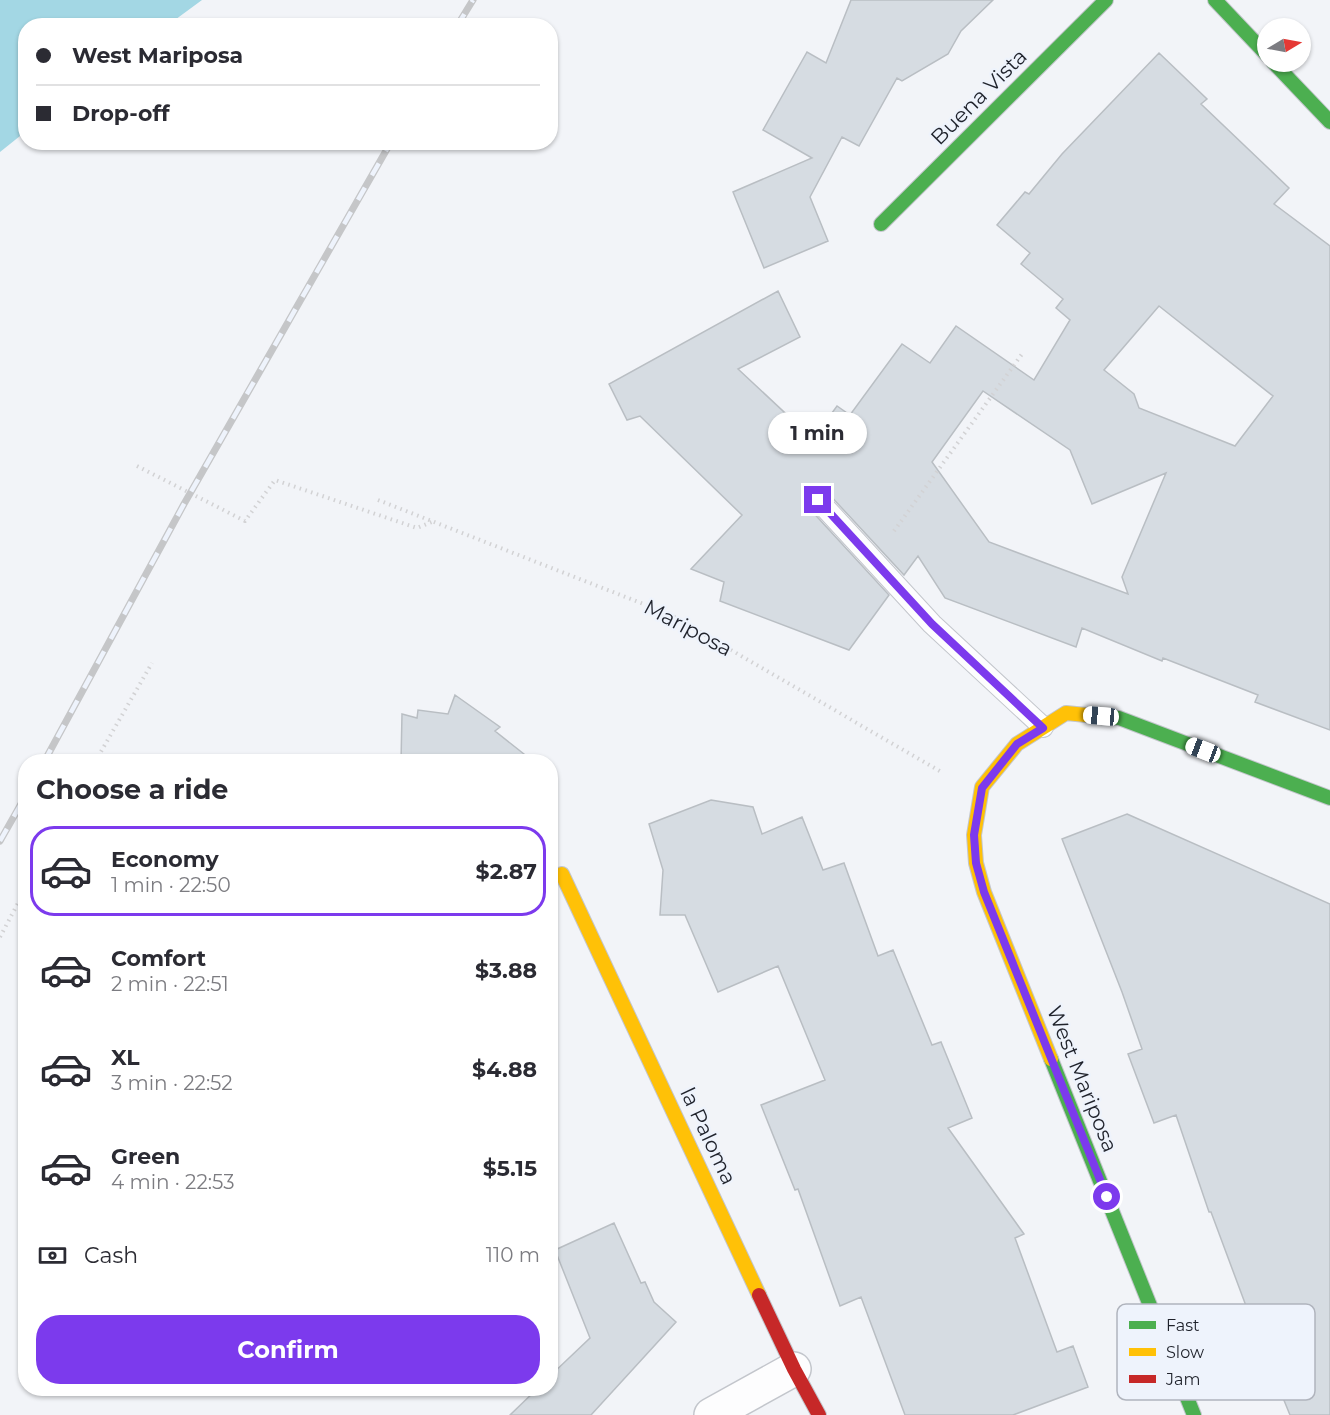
<!DOCTYPE html>
<meta charset="utf-8">
<style>
:root{--surface:#fff;--page:#f7f7f7;--text:#2b2b33;--muted:#7c7c81;--line:#e1e1e2;--accent:#7c3aed}
body{margin:0;font-family:Montserrat,sans-serif;background:var(--page);color:var(--text);height:100vh;display:flex;flex-direction:column;font-size:22px;white-space:nowrap}
*{box-sizing:border-box;margin:0}
p{font-size:20px;color:var(--muted)}
.icon{flex:none;width:33px;height:33px;fill:none;stroke:currentColor;stroke-width:2;stroke-linecap:round;stroke-linejoin:round}
.map{position:relative;flex:1;overflow:hidden}
.sheet{position:absolute;left:18px;top:754px;width:540px;height:642px;display:flex;flex-direction:column;background:var(--surface);border-radius:24px;box-shadow:0 2px 4px #0004}
.sheet>*{flex:none}
.banner{position:absolute;left:18px;top:18px;width:540px;height:132px;border-radius:24px;box-shadow:0 2px 4px #0004;display:grid;align-content:center;height:132px;padding:0 18px;background:var(--surface)}
.needle{width:39px;rotate:80deg}
.buttons{position:absolute;left:1257px;top:18px;display:grid;gap:12px}
.buttons a{display:grid;place-items:center;width:54px;height:54px;border-radius:50%;background:var(--surface);box-shadow:0 2px 4px #0004;font-size:30px}
.end{position:absolute;width:27px;height:27px;margin:-14px;border:8px solid #7c3aed;background:#fff;box-shadow:0 0 0 3px #fff}
.from{border-radius:50%}
.bubble{position:absolute;height:42px;border-radius:21px;background:var(--surface);box-shadow:0 2px 4px #0004;font-size:20px;font-weight:700;line-height:42px;text-align:center}
.car{position:absolute;width:18px;height:36px;margin:-18px -9px;border-radius:8px;box-shadow:0 0 4px 2px #0007;background:linear-gradient(#fff 24%,#345 0 40%,#fff 0 76%,#345 0 86%,#fff 0)}
.banner b{display:flex;align-items:center;gap:21px;height:57px;font-size:22px}
.banner b+b{border-top:2px solid var(--line)}
.banner i{width:15px;height:15px;background:var(--text)}
ul{padding:0;list-style:none}
li{display:flex;align-items:center;gap:18px;height:90px;margin:0 12px 9px;padding:0 6px;border:3px solid transparent;border-radius:24px}
li div{flex:1}
li b{display:block;font-size:22px}
li em{font-style:normal;font-weight:700}
li.on{border-color:var(--accent)}
li>.icon{width:54px;height:54px;stroke-width:1.5}
h2{padding:0 18px;font-size:27px;line-height:72px}
.pay{display:flex;align-items:center;gap:15px;height:66px;padding:0 18px;font-size:22px}
.pay p{margin-inline-start:auto}
.button{display:flex;gap:12px;margin-top:auto;padding:12px 18px}
.button a{flex:1;height:69px;border-radius:24px;background:var(--accent);color:#fff;font-size:24px;font-weight:700;line-height:69px;text-align:center}
.map>svg:first-child{display:block}
</style>
<div class="map">
<svg width="1330" height="1415" viewBox="0 0 1330 1415">
<rect width="100%" height="100%" fill="#f2f4f8"/>
<path fill="#a3d7e4" d="M 0,0 L 202,0 L 168,25 L 26,26 L 25,132 L 0,152 Z"/>
<path fill="#d6dce2" stroke="#b9bec3" stroke-width="1.5" fill-rule="evenodd" d="M 851,0 L 993,0 L 961,31 L 948,54 L 902,81 L 897,78 L 859,146 L 842,137 L 810,197 L 828,241 L 764,268 L 733,192 L 812,158 L 763,130 L 807,52 L 826,63 Z
M 1159,53 L 1207,99 L 1201,104 L 1289,188 L 1274,204 L 1330,246 L 1330,730 L 1255,702 L 1258,695 L 1163,658 L 1162,661 L 1082,628 L 1076,647 L 945,598 L 918,556 L 904,575 L 827,492 L 821,488 L 815,488 L 807,496 L 806,502 L 809,508 L 889,595 L 849,650 L 720,601 L 724,582 L 691,569 L 742,515 L 640,416 L 627,420 L 609,384 L 778,291 L 800,337 L 738,369 L 813,439 L 837,406 L 850,415 L 902,344 L 930,363 L 956,326 L 1034,380 L 1070,320 L 1056,308 L 1063,299 L 1021,264 L 1030,253 L 997,225 L 1025,192 L 1029,194 L 1062,154 ZM 1159,306 L 1273,396 L 1235,446 L 1139,408 L 1134,394 L 1104,370 ZM 983,391 L 1070,450 L 1092,504 L 1166,473 L 1122,577 L 1128,594 L 989,542 L 932,462 Z
M 455,695 L 500,727 L 495,731 L 534,762 L 401,762 L 402,714 L 417,718 L 418,710 L 448,714 Z
M 711,800 L 753,807 L 762,834 L 802,817 L 823,870 L 844,863 L 878,956 L 893,950 L 932,1045 L 941,1042 L 972,1118 L 948,1128 L 1024,1234 L 1015,1238 L 1057,1352 L 1073,1346 L 1088,1387 L 1013,1415 L 905,1415 L 861,1297 L 840,1306 L 798,1189 L 795,1190 L 761,1105 L 825,1080 L 778,966 L 718,992 L 685,915 L 660,915 L 663,870 L 649,824 Z
M 1127,814 L 1330,904 L 1330,1415 L 1290,1415 L 1252,1322 L 1211,1212 L 1209,1212 L 1176,1115 L 1154,1123 L 1128,1054 L 1142,1049 L 1122,992 L 1062,839 Z
M 614,1223 L 641,1283 L 645,1282 L 654,1302 L 676,1322 L 591,1415 L 510,1415 L 537,1389 L 550,1389 L 550,1376 L 590,1338 L 555,1250 Z"/>
<g fill="none" stroke-linecap="round" stroke-linejoin="round">
<g stroke="#c3c6cc" stroke-width="22">
<path id="lane" d="M 818,500 L 932,624 L 1043,727"/>
</g>
<g stroke="#c3c6cc" stroke-width="36">
<path id="street" d="M 711,1415 L 794,1369"/>
</g>
<g stroke="#c3c6cc" stroke-width="16">
<path id="fast" d="M 1215,0 L 1268,56
M 1273,62 L 1330,122
M 881,224 L 1106,0
M 1086,715 L 1119,718 L 1330,798
M 1051,1059 L 1194,1415"/>
</g>
<g stroke="#c3c6cc" stroke-width="16">
<path id="slow" d="M 562,874 L 759,1295
M 1051,1059 L 984,892 L 976,863 L 974,835 L 982,787 L 1017,744 L 1066,713 L 1086,715"/>
</g>
<g stroke="#c3c6cc" stroke-width="16">
<path id="jam" d="M 759,1295 L 794,1369 L 819,1415"/>
</g>
<path stroke="#d2d2d4" stroke-width="4" stroke-dasharray="1.5 4.5" stroke-linecap="butt" d="M 137,466 L 245,521 L 275,480 L 417,528 L 434,521
M 378,500 L 669,614 L 943,773
M 894,531 L 1022,354
M 95,762 L 152,663
M 0,937 L 26,888"/>
<use href="#lane" stroke="#fdfdfe" stroke-width="20"/>
<use href="#street" stroke="#fdfdfe" stroke-width="33"/>
<use href="#fast" stroke="#4caf50" stroke-width="14"/>
<use href="#slow" stroke="#ffc107" stroke-width="14"/>
<use href="#jam" stroke="#c62828" stroke-width="14"/>
<g stroke="#c5c6c8" stroke-width="7">
<path id="rail" d="M 457,26 L 473,0
M 44,762 L 184,504 L 391,142
M 0,841 L 26,795"/>
</g>
<use href="#rail" stroke="#eef3fc" stroke-width="4.5" stroke-dasharray="14" stroke-linecap="butt"/>
</g>
<g fill="none" stroke-linecap="round" stroke-linejoin="round">
<path stroke="#7c3aed" stroke-width="8" d="M 818,500 L 932,624 L 1043,728 L 1017,744 L 982,788 L 974,835 L 976,863 L 984,892 L 1107,1197"/>
</g>
<g text-anchor="middle" stroke-width="4.5" stroke-linejoin="round" paint-order="stroke">
<g font-size="21" fill="#1f222b" stroke="#eef3fc">
<text transform="translate(979 97) rotate(-45)" y="7">Buena Vista</text>
<text transform="translate(688 628) rotate(28)" y="7">Mariposa</text>
<text transform="translate(1082 1079) rotate(68)" y="7">West Mariposa</text>
<text transform="translate(708 1136) rotate(65)" y="7">la Paloma</text>
</g>
</g>
<rect x="1117" y="1304" width="198" height="96" rx="9" fill="#eef3fc" stroke="#b0b4bd" stroke-width="1.5"/>
<rect x="1129" y="1321" width="27" height="8" fill="#4caf50"/>
<rect x="1129" y="1348" width="27" height="8" fill="#ffc107"/>
<rect x="1129" y="1375" width="27" height="8" fill="#c62828"/>
<g font-size="16" fill="#1f222b">
<text x="1166" y="1331">Fast</text>
<text x="1166" y="1358">Slow</text>
<text x="1166" y="1385">Jam</text>
</g>
</svg>
<div class="buttons">
<a><svg class="needle" viewBox="-14 -14 28 28"><path d="M0-13l5 13h-10z" fill="#e53935"/><path d="M0 13l5-13h-10z" fill="#7c7c81"/></svg></a>
</div>
<i class="end from" style="left:1107px;top:1197px"></i>
<i class="end" style="left:818px;top:500px"></i>
<div class="bubble" style="left:768px;top:412px;width:99px">1 min</div>
<i class="car" style="left:1101px;top:716px;rotate:275deg"></i>
<i class="car" style="left:1203px;top:750px;rotate:291deg"></i>
<div class="banner">
<b><i class="from"></i>West Mariposa</b>
<b><i></i>Drop-off</b>
</div>
<section class="sheet">
<h2>Choose a ride</h2>
<ul>
<li class="on"><svg class="icon" aria-label="car" viewBox="0 0 24 24"><path d="M5 17H2v-5l4-1 3-4h7l3 4 3 1v5h-3M9 17h6M6 11h13"/><circle cx="7" cy="17" r="2"/><circle cx="17" cy="17" r="2"/></svg><div><b>Economy</b><p>1 min · 22:50</p></div><em>$2.87</em></li>
<li><svg class="icon" aria-label="car" viewBox="0 0 24 24"><path d="M5 17H2v-5l4-1 3-4h7l3 4 3 1v5h-3M9 17h6M6 11h13"/><circle cx="7" cy="17" r="2"/><circle cx="17" cy="17" r="2"/></svg><div><b>Comfort</b><p>2 min · 22:51</p></div><em>$3.88</em></li>
<li><svg class="icon" aria-label="car" viewBox="0 0 24 24"><path d="M5 17H2v-5l4-1 3-4h7l3 4 3 1v5h-3M9 17h6M6 11h13"/><circle cx="7" cy="17" r="2"/><circle cx="17" cy="17" r="2"/></svg><div><b>XL</b><p>3 min · 22:52</p></div><em>$4.88</em></li>
<li><svg class="icon" aria-label="car" viewBox="0 0 24 24"><path d="M5 17H2v-5l4-1 3-4h7l3 4 3 1v5h-3M9 17h6M6 11h13"/><circle cx="7" cy="17" r="2"/><circle cx="17" cy="17" r="2"/></svg><div><b>Green</b><p>4 min · 22:53</p></div><em>$5.15</em></li>
</ul>
<div class="pay"><svg class="icon" aria-label="cash" viewBox="0 0 24 24"><path d="M3 7h18v10H3z"/><circle cx="12" cy="12" r="2"/></svg>Cash<p>110 m</p></div>
<div class="button"><a>Confirm</a></div>
</section>
</div>
